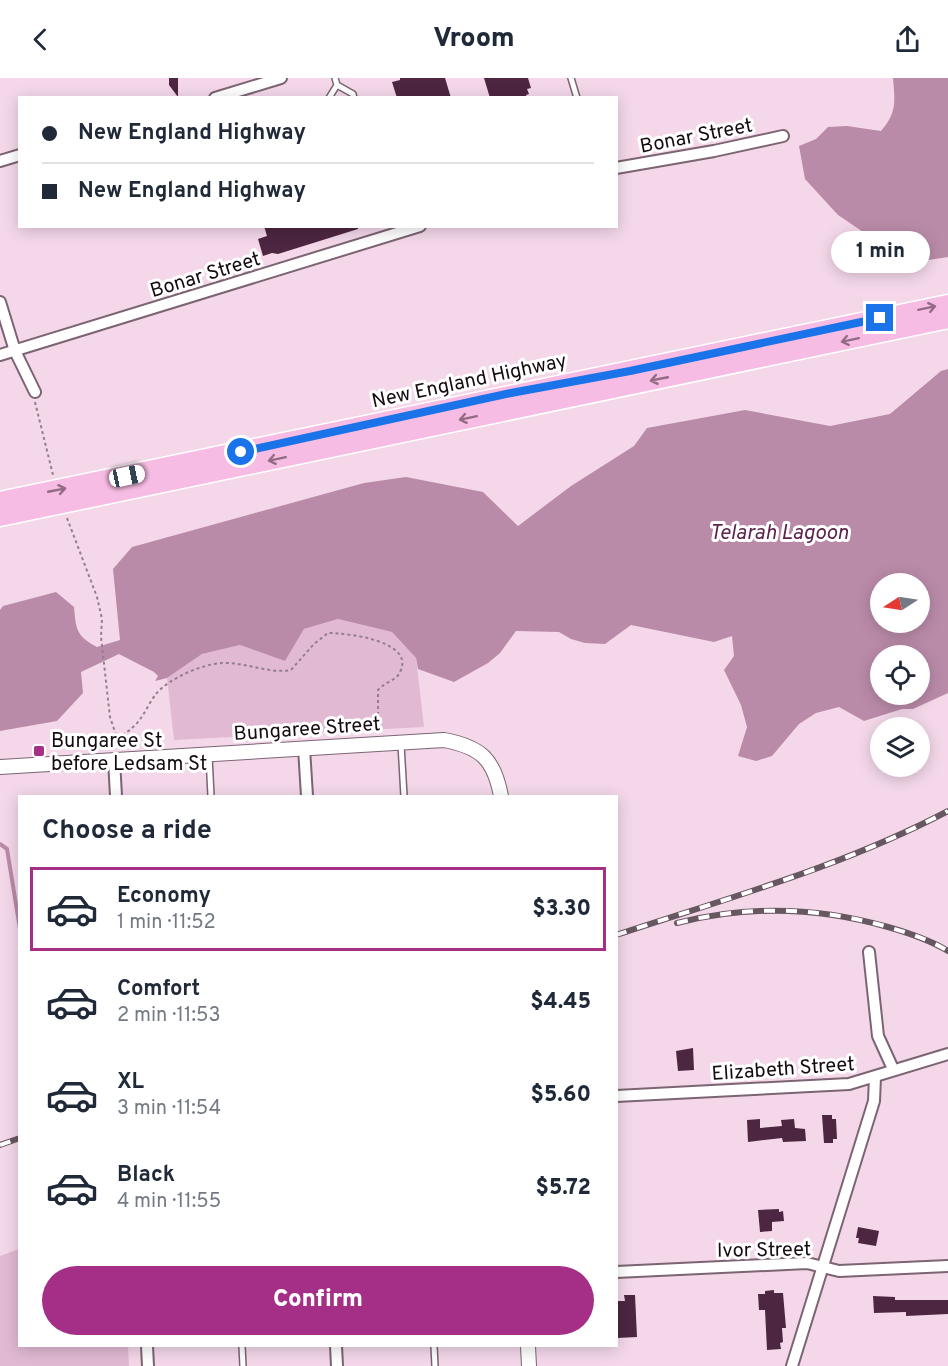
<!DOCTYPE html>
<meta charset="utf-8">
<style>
:root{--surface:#fff;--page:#f6f6f7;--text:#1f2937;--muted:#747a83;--line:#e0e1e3;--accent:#a52e86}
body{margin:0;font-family:Overpass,sans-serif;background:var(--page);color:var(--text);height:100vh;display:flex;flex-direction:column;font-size:22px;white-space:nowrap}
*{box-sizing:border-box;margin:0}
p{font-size:20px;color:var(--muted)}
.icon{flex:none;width:33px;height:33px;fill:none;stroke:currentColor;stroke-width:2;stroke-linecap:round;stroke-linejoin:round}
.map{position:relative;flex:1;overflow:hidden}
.drawer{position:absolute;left:18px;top:717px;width:600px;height:552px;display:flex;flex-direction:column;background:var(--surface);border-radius:0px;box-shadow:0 3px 15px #0003}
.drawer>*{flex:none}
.banner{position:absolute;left:18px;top:18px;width:600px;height:132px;border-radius:0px;box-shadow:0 3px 15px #0003;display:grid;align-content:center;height:132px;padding:0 24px;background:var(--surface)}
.needle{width:39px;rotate:258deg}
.controls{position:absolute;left:870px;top:495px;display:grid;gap:12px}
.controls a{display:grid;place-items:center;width:60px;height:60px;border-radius:50%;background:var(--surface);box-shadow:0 3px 15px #0003;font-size:30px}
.end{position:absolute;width:27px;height:27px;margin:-14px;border:8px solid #1a73e8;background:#fff;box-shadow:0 0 0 3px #fff}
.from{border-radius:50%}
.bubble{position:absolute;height:42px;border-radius:21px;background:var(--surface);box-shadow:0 3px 15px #0003;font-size:20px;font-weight:800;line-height:42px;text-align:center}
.car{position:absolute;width:18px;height:36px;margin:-18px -9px;border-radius:8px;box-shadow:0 0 4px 2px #0007;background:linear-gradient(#fff 24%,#345 0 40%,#fff 0 76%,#345 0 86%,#fff 0)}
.banner b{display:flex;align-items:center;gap:21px;height:57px;font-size:22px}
.banner b+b{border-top:2px solid var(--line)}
.banner i{width:15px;height:15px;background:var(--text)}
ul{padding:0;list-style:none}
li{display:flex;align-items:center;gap:18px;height:84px;margin:0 12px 9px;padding:0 12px;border:3px solid transparent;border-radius:0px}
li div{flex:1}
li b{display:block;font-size:22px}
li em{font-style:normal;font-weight:800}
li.selected{border-color:var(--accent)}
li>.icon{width:54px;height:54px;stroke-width:1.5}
h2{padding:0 24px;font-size:27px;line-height:72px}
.action{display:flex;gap:12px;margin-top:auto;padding:12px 24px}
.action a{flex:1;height:69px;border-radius:36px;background:var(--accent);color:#fff;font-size:24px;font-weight:800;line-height:69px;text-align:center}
header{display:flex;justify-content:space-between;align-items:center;height:78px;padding:0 24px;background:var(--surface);font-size:27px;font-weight:800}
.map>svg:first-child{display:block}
</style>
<header><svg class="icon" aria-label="back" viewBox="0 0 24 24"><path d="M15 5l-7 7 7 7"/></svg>Vroom<svg class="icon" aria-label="share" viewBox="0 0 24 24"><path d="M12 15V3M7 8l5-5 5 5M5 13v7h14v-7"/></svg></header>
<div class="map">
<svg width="948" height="1288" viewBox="0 0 948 1288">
<rect width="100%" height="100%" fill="#f4d8ea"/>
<path fill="#e1b9d3" d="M 338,541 L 392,554 L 416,580 L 424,649 L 174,662 L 167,600 L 202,576 L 240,567 L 285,583 L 304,551 Z
M 19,1171 L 20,1268 L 128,1268 L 129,1288 L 0,1288 L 0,1178 Z"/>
<path fill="#ba8ba9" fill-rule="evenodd" d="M 893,0 L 948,0 L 948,179 L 909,185 L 838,137 L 805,101 L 799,68 L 816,61 L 828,49 L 847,48 L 881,53 C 897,34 895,24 893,0 Z
M 948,291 L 948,615 L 913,631 L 902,631 L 864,643 L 839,629 L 816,635 L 799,646 L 772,678 L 756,683 L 738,678 L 747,649 L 741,627 L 724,592 L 734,578 L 732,558 L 714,564 L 631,547 L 605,566 L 585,565 L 571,561 L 559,554 L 516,553 L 500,575 L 488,585 L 454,604 L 418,591 L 416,580 L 392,554 L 338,541 L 304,551 L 285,583 L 240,567 L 202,576 L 167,600 L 155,603 L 158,598 L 154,594 L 119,576 L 81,594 L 83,615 L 57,643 L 0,653 L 0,532 L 3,528 L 56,514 L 74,529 C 76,551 76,558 97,569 L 120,562 L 113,491 L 132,469 L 364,405 L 406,399 L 483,414 L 518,448 L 571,408 L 634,368 L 647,350 L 745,332 L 830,348 L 890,336 L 941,293 ZM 880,506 L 920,506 L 920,544 L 880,544 ZM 880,578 L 920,578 L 920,616 L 880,616 Z"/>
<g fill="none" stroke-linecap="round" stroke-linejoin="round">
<path stroke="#ba8ba9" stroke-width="4" d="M 0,766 L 7,771 L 20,851"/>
</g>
<path fill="#4d2641" d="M 169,0 L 178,0 L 178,19 L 169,7 Z
M 400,0 L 445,0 L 451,20 L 397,20 L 392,4 L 400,2 Z
M 484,0 L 528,0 L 531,10 L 527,11 L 529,16 L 526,17 L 527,20 L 490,20 Z
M 264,148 L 358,148 L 358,151 L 278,176 L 272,175 L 263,178 L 258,161 L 267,158 Z
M 693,970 L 694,992 L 678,993 L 676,973 Z
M 822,1037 L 832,1037 L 832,1041 L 836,1041 L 837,1061 L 833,1061 L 833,1065 L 824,1065 Z
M 760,1041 L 760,1050 L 782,1048 L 781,1042 L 794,1041 L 795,1050 L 805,1051 L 806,1063 L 783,1064 L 782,1060 L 748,1064 L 747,1042 Z
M 779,1131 L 779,1134 L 783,1133 L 784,1143 L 772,1144 L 772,1153 L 760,1154 L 758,1132 Z
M 858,1149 L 879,1153 L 876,1168 L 858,1165 L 859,1160 L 856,1160 Z
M 774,1212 L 774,1215 L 783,1215 L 786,1250 L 782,1250 L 783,1264 L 780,1265 L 781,1271 L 767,1272 L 765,1232 L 759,1232 L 758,1216 L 765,1216 L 765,1213 Z
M 624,1217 L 635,1217 L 637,1259 L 617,1260 L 616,1223 L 625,1223 Z
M 873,1218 L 895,1219 L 895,1222 L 948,1222 L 948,1236 L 906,1238 L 906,1234 L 874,1235 Z"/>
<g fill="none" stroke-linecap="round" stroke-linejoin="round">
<g stroke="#7c6473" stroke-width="8">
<path id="service" d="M 571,0 L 577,20
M 337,7 L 353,16 L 354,20
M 329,20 L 337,7 L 335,0
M 401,666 L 404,718
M 209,678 L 211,718
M 242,1268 L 243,1288
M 434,1268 L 435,1288"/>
</g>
<g stroke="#7c6473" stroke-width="14">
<path id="minor" d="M 215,20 L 281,0
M 0,83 L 20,77
M 616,90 L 714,73 L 783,58
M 0,224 L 15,273 L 35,314
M 0,277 L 420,148
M 304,670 L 307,718
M 114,682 L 116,718
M 869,874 L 878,958 L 893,991
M 616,1018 L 849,1006 L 948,976
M 616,1194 L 807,1185 L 839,1193 L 948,1188
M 147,1268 L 148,1288
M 336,1268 L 337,1288
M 792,1288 L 874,1023 L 875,999"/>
</g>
<g stroke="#7c6473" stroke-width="16">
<path id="tertiary" d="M 0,689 L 444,662 C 481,669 494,681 501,718
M 528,1268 L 529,1288"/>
</g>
<g stroke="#fff" stroke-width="21">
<path id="trunk" d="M 0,423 L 948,226
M 0,439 L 948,241"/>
</g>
<path stroke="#937f8c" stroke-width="2" stroke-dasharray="3 3" stroke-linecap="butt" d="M 35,324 L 53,397
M 67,440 L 97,519 L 102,541 L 101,559 L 110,639 L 120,669
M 117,660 C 122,657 128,654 132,650 C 143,641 148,626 156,616 C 169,600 203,586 222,585 C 246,584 268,596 291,592 L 314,566 L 328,555 C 347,555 416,563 400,594 C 397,602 385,604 378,612 L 378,649"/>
<use href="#service" stroke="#fff" stroke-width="5"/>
<use href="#minor" stroke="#fff" stroke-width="10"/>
<use href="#tertiary" stroke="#fff" stroke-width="14"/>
<use href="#trunk" stroke="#f7bce3" stroke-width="18"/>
<g stroke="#675761" stroke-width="6">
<path id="rail" d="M 677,845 C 748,827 818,829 888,849 C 909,855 930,862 948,873
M 616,857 C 728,820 844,788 948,733
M 0,1067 L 20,1060"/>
</g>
<use href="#rail" stroke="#fff" stroke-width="4" stroke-dasharray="11" stroke-linecap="butt"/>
</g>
<defs><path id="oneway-shaft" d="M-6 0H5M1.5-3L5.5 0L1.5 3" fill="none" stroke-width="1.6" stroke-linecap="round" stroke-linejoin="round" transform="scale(1.5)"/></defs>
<g stroke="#916c84">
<use href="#oneway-shaft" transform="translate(927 230) rotate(-12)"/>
<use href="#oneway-shaft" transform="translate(850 262) rotate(168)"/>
<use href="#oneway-shaft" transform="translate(659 301) rotate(169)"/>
<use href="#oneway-shaft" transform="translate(468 340) rotate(168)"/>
<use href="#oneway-shaft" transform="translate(277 381) rotate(168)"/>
<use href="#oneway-shaft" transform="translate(57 412) rotate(-11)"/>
</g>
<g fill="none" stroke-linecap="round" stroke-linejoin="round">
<path stroke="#1a73e8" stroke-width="8" d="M 241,374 L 511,315 L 630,293 L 880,240"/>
</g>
<rect fill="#a52e86" stroke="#fff" stroke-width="2" x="33" y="667" width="12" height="12" rx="3"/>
<g text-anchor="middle" stroke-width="6" stroke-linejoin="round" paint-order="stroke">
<g font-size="20" fill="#150b11" stroke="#fff">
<text transform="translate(696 57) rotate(-11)" y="7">Bonar Street</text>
<text transform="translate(205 196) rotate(-17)" y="7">Bonar Street</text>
<text transform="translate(469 302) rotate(-12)" y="7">New England Highway</text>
<text transform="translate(307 650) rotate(-4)" y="7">Bungaree Street</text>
<text transform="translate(783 990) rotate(-4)" y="7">Elizabeth Street</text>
<text transform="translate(764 1171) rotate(-1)" y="7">Ivor Street</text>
</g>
<g font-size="20" fill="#150b11" stroke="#fff" text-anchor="start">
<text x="51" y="669">Bungaree St<tspan x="51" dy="23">before Ledsam St</tspan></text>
</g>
<g font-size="21" font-style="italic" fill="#5d234c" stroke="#fff">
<text x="779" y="461">Telarah Lagoon</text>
</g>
</g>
</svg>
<div class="controls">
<a><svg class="needle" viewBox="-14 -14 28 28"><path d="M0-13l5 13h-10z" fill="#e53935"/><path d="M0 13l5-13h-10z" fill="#747a83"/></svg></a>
<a><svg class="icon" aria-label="locate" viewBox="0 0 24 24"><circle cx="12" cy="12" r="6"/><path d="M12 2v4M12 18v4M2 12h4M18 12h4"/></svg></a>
<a><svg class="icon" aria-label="layers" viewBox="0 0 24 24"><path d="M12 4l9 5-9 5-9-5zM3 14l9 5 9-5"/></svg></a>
</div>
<i class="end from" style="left:241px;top:374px"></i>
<i class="end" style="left:880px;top:240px"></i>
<div class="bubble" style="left:831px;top:153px;width:99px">1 min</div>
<i class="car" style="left:127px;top:398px;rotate:78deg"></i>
<div class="banner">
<b><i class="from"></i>New England Highway</b>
<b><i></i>New England Highway</b>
</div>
<section class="drawer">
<h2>Choose a ride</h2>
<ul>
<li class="selected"><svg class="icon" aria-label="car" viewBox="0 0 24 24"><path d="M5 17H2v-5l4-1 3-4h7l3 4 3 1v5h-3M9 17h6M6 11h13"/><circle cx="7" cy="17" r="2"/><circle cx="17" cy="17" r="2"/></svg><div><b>Economy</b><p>1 min · 11:52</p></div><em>$3.30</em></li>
<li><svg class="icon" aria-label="car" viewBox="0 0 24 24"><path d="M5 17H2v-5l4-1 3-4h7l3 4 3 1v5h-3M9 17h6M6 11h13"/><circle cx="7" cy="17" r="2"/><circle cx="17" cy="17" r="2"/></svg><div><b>Comfort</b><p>2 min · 11:53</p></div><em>$4.45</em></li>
<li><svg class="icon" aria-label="car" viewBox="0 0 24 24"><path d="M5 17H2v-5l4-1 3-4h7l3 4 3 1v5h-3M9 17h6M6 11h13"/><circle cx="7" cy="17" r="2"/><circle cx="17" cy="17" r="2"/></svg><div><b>XL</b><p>3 min · 11:54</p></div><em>$5.60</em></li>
<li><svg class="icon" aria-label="car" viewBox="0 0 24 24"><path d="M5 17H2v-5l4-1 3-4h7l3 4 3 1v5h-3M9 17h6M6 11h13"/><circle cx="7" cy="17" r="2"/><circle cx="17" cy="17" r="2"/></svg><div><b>Black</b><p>4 min · 11:55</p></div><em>$5.72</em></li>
</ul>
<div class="action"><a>Confirm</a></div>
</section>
</div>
